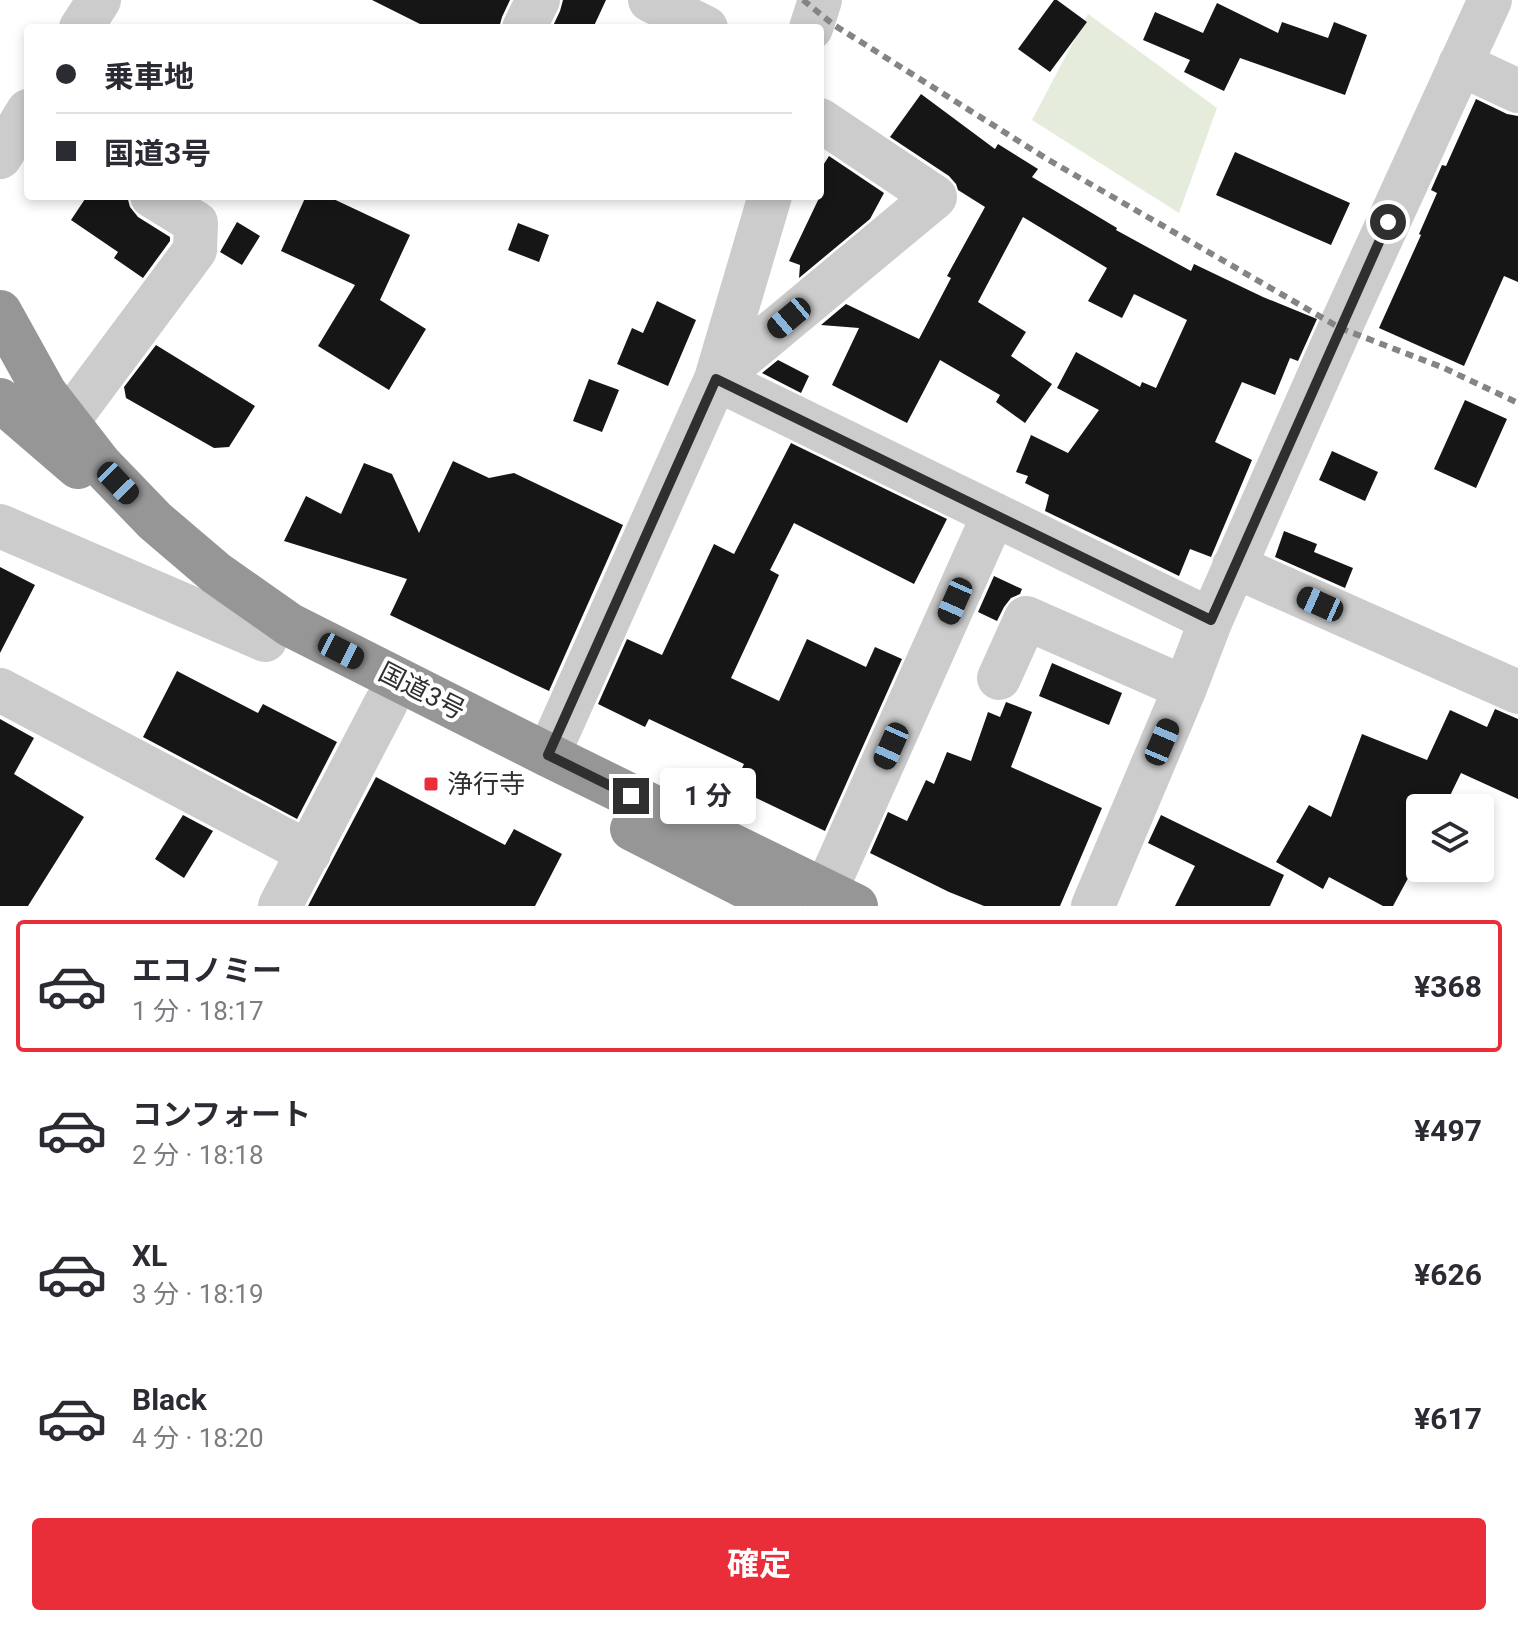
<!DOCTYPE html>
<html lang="ja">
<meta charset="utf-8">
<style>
:root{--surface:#fff;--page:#f2f2f3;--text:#2b2b33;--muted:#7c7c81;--line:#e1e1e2;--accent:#e92e3a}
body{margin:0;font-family:Roboto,"Noto Sans JP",sans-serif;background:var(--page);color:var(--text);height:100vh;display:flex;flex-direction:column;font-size:30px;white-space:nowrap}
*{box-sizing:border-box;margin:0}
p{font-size:26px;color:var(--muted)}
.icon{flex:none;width:44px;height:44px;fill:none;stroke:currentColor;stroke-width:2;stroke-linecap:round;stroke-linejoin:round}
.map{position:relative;height:906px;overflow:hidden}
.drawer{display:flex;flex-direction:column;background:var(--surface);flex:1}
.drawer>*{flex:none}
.guide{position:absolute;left:24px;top:24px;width:800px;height:176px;border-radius:8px;box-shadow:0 4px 12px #0003;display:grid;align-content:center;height:176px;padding:0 32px;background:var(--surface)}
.buttons{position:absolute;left:1406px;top:794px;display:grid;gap:16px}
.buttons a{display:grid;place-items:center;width:88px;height:88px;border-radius:8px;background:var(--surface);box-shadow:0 4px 12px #0003;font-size:40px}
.end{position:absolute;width:36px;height:36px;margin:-18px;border:10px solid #2f2f2f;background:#fff;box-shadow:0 0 0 4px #fff}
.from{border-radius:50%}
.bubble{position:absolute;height:56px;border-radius:8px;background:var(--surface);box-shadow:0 4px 12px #0003;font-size:26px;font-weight:700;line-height:56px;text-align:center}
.car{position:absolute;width:24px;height:48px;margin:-24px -12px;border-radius:10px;box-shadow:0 0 6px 2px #0007;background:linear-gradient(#222 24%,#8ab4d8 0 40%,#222 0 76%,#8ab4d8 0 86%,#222 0)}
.guide b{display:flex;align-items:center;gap:28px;height:76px;font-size:30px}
.guide b+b{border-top:2px solid var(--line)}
.guide i{width:20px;height:20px;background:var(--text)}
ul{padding:14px 0 0;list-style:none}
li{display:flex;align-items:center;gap:24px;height:132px;margin:0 16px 12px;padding:0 16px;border:4px solid transparent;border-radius:8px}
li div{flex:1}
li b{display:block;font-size:30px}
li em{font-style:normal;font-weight:700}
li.active{border-color:var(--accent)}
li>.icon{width:72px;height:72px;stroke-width:1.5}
.action{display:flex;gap:16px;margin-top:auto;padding:16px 32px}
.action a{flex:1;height:92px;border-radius:8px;background:var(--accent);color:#fff;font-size:32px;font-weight:700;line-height:92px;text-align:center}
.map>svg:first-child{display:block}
</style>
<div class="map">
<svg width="1518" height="906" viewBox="0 0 1518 906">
<rect width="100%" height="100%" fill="#fff"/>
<path fill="#e5ecdc" d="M 1088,14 L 1217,108 L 1179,213 L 1032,120 Z"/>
<path fill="#161616" d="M 372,0 L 510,0 L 502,17 L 499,28 L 428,28 Z
M 563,0 L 606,0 L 593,28 L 552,28 L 560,11 Z
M 1054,0 L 1057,0 L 1087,22 L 1050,72 L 1018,49 Z
M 1217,3 L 1278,33 L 1282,22 L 1328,38 L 1334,22 L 1367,35 L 1345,95 L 1240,58 L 1224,91 L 1184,72 L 1190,60 L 1143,40 L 1155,12 L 1203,33 Z
M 921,94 L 995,149 L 998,144 L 1038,169 L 1032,177 L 1117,228 L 1116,230 L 1191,271 L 1194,264 L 1263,297 L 1317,319 L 1298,361 L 1290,358 L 1275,395 L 1242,382 L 1215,442 L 1252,460 L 1211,557 L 1190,549 L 1179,576 L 1045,511 L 1049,495 L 1025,483 L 1028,476 L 1016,472 L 1031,435 L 1068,453 L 1099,410 L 1057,388 L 1076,352 L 1140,387 L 1142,382 L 1156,388 L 1187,320 L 1134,294 L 1122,318 L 1088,301 L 1107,268 L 1023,217 L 978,302 L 1026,332 L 1011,356 L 1052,384 L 1025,423 L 996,402 L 1000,395 L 940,360 L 907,423 L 832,385 L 859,328 L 821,325 L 846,304 L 919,339 L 951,278 L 947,276 L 985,207 L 958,190 L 956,184 L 949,176 L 890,137 Z
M 1476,99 L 1507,114 L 1518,116 L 1518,282 L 1504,276 L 1464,366 L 1379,328 L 1421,235 L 1419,234 L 1437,193 L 1431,190 L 1442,165 L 1446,166 Z
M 1235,152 L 1350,203 L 1331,245 L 1216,195 Z
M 829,156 L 884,193 L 870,219 L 799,278 L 800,265 L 789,261 L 820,196 L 820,170 Z
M 87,196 L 127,196 L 130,207 L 138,217 L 170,237 L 170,241 L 143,278 L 114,258 L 118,252 L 71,220 Z
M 306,196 L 327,196 L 410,235 L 380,300 L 426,329 L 389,390 L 318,346 L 355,285 L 281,251 Z
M 237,222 L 260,236 L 242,265 L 220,252 Z
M 518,223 L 549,235 L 539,262 L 508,250 Z
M 657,301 L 696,320 L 668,386 L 617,364 L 632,328 L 643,333 Z
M 156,345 L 255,406 L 229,447 L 214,448 L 126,398 L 124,387 Z
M 778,360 L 809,376 L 801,393 L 762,373 Z
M 589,379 L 619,390 L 602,432 L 573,421 Z
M 1465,400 L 1507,419 L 1476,488 L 1434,469 Z
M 791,443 L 947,519 L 914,584 L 794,523 L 770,570 L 779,575 L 731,678 L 779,701 L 807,639 L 866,667 L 875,647 L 902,659 L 825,831 L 733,787 L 744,764 L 649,719 L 645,727 L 598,704 L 627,639 L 662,655 L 714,544 L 734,554 Z
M 1332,451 L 1378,472 L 1365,501 L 1319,480 Z
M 453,461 L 489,478 L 514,473 L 623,525 L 549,691 L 390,615 L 407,579 L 284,541 L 306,496 L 341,514 L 364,463 L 392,474 L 419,533 Z
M 1284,531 L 1317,544 L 1314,552 L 1353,568 L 1345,588 L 1275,557 Z
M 0,567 L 35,585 L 0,653 Z
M 994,576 L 1022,589 L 1020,594 L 1011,598 L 1004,607 L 997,621 L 978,612 Z
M 1052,663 L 1122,693 L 1109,725 L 1039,696 Z
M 177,671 L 258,713 L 263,704 L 337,742 L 297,819 L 143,737 Z
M 1006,702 L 1032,712 L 1011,767 L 1102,808 L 1060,906 L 984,906 L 949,892 L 870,853 L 888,812 L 907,821 L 926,780 L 934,784 L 947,752 L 971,761 L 988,712 L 1000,717 Z
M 1495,709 L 1518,719 L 1518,799 L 1461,773 L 1444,808 L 1420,808 L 1420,856 L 1393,906 L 1383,906 L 1329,877 L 1323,889 L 1276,862 L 1309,805 L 1331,817 L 1362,734 L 1427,760 L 1450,710 L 1487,727 Z
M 0,719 L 34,738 L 14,774 L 84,817 L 28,906 L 0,906 Z
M 376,777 L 505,845 L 514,829 L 562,854 L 535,906 L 308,906 Z
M 183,815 L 213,831 L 184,878 L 155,859 Z
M 1161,815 L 1284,875 L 1270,906 L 1175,906 L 1195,866 L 1148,843 Z"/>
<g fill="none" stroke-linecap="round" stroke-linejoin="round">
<path stroke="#ccc" stroke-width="44" d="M 650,0 L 706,28
M 81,28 L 99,0
M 524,28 L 538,0
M 811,28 L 820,0
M 1460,64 L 1518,91
M 0,157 L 28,111
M 716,379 L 1211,620
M 716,379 L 935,197 L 820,120
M 67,422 L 195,250 L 196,223 L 152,196
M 0,526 L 265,640
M 1234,566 L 1518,692
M 999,678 L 1026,618 L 1185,688
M 0,690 L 309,853
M 548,755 L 716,379 L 770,196
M 826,890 L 994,514
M 280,906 L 386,703
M 1093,906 L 1185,688 L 1211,620 L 1340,328 L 1490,0"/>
<path stroke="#969696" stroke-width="44" d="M 0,312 L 45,393 L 100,464 L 155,521 L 216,573 L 290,625 L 548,755 L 856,906
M 0,400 L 78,467
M 632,829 L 783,906"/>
<path stroke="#848484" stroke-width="6" stroke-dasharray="8 6" stroke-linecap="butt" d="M 803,0 L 834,25 L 1047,159 L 1340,328 L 1444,368 L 1518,403"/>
</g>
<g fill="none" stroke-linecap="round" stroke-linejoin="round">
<path stroke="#2f2f2f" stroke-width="10" d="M 631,796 L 548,755 L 716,379 L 1211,620 L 1388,222"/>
</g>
<rect fill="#e92e3a" stroke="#fff" stroke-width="3" x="423" y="776" width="16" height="16" rx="4"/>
<g text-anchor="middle" stroke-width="8" stroke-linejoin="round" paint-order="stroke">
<g font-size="26" fill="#2f2f2f" stroke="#fff">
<text transform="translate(422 691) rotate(27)" y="9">国道3号</text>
</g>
<g font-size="26" fill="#2f2f2f" stroke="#fff" text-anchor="start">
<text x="447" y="793">浄行寺</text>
</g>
</g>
</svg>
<div class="buttons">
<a><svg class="icon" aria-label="layers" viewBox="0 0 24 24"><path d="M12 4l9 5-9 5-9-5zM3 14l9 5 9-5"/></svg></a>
</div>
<i class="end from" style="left:1388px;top:222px"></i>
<i class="end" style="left:631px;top:796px"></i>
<div class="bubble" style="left:660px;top:768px;width:96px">1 分</div>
<i class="car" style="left:789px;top:318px;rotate:230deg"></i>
<i class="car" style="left:118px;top:483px;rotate:136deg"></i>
<i class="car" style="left:955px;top:601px;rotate:204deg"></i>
<i class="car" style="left:1320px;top:604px;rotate:294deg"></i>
<i class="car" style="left:341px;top:651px;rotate:117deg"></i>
<i class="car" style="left:1162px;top:742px;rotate:23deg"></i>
<i class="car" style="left:891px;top:746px;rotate:204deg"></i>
<div class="guide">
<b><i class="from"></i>乗車地</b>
<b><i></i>国道3号</b>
</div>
</div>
<section class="drawer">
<ul>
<li class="active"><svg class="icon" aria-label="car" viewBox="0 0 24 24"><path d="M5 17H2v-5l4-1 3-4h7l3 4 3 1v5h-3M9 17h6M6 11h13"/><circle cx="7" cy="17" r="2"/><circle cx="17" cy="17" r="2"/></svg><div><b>エコノミー</b><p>1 分 · 18:17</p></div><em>¥368</em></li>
<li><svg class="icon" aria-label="car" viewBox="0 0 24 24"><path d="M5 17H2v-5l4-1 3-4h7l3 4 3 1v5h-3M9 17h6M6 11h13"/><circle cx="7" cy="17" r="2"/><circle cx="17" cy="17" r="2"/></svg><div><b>コンフォート</b><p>2 分 · 18:18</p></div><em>¥497</em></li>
<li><svg class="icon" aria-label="car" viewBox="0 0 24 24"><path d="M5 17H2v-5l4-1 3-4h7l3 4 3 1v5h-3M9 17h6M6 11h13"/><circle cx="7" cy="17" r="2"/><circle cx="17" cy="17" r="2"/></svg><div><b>XL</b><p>3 分 · 18:19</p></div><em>¥626</em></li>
<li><svg class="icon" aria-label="car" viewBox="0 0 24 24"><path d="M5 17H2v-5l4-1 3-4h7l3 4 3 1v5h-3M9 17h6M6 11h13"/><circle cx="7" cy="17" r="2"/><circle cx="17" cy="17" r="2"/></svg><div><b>Black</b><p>4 分 · 18:20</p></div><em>¥617</em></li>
</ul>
<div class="action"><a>確定</a></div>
</section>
